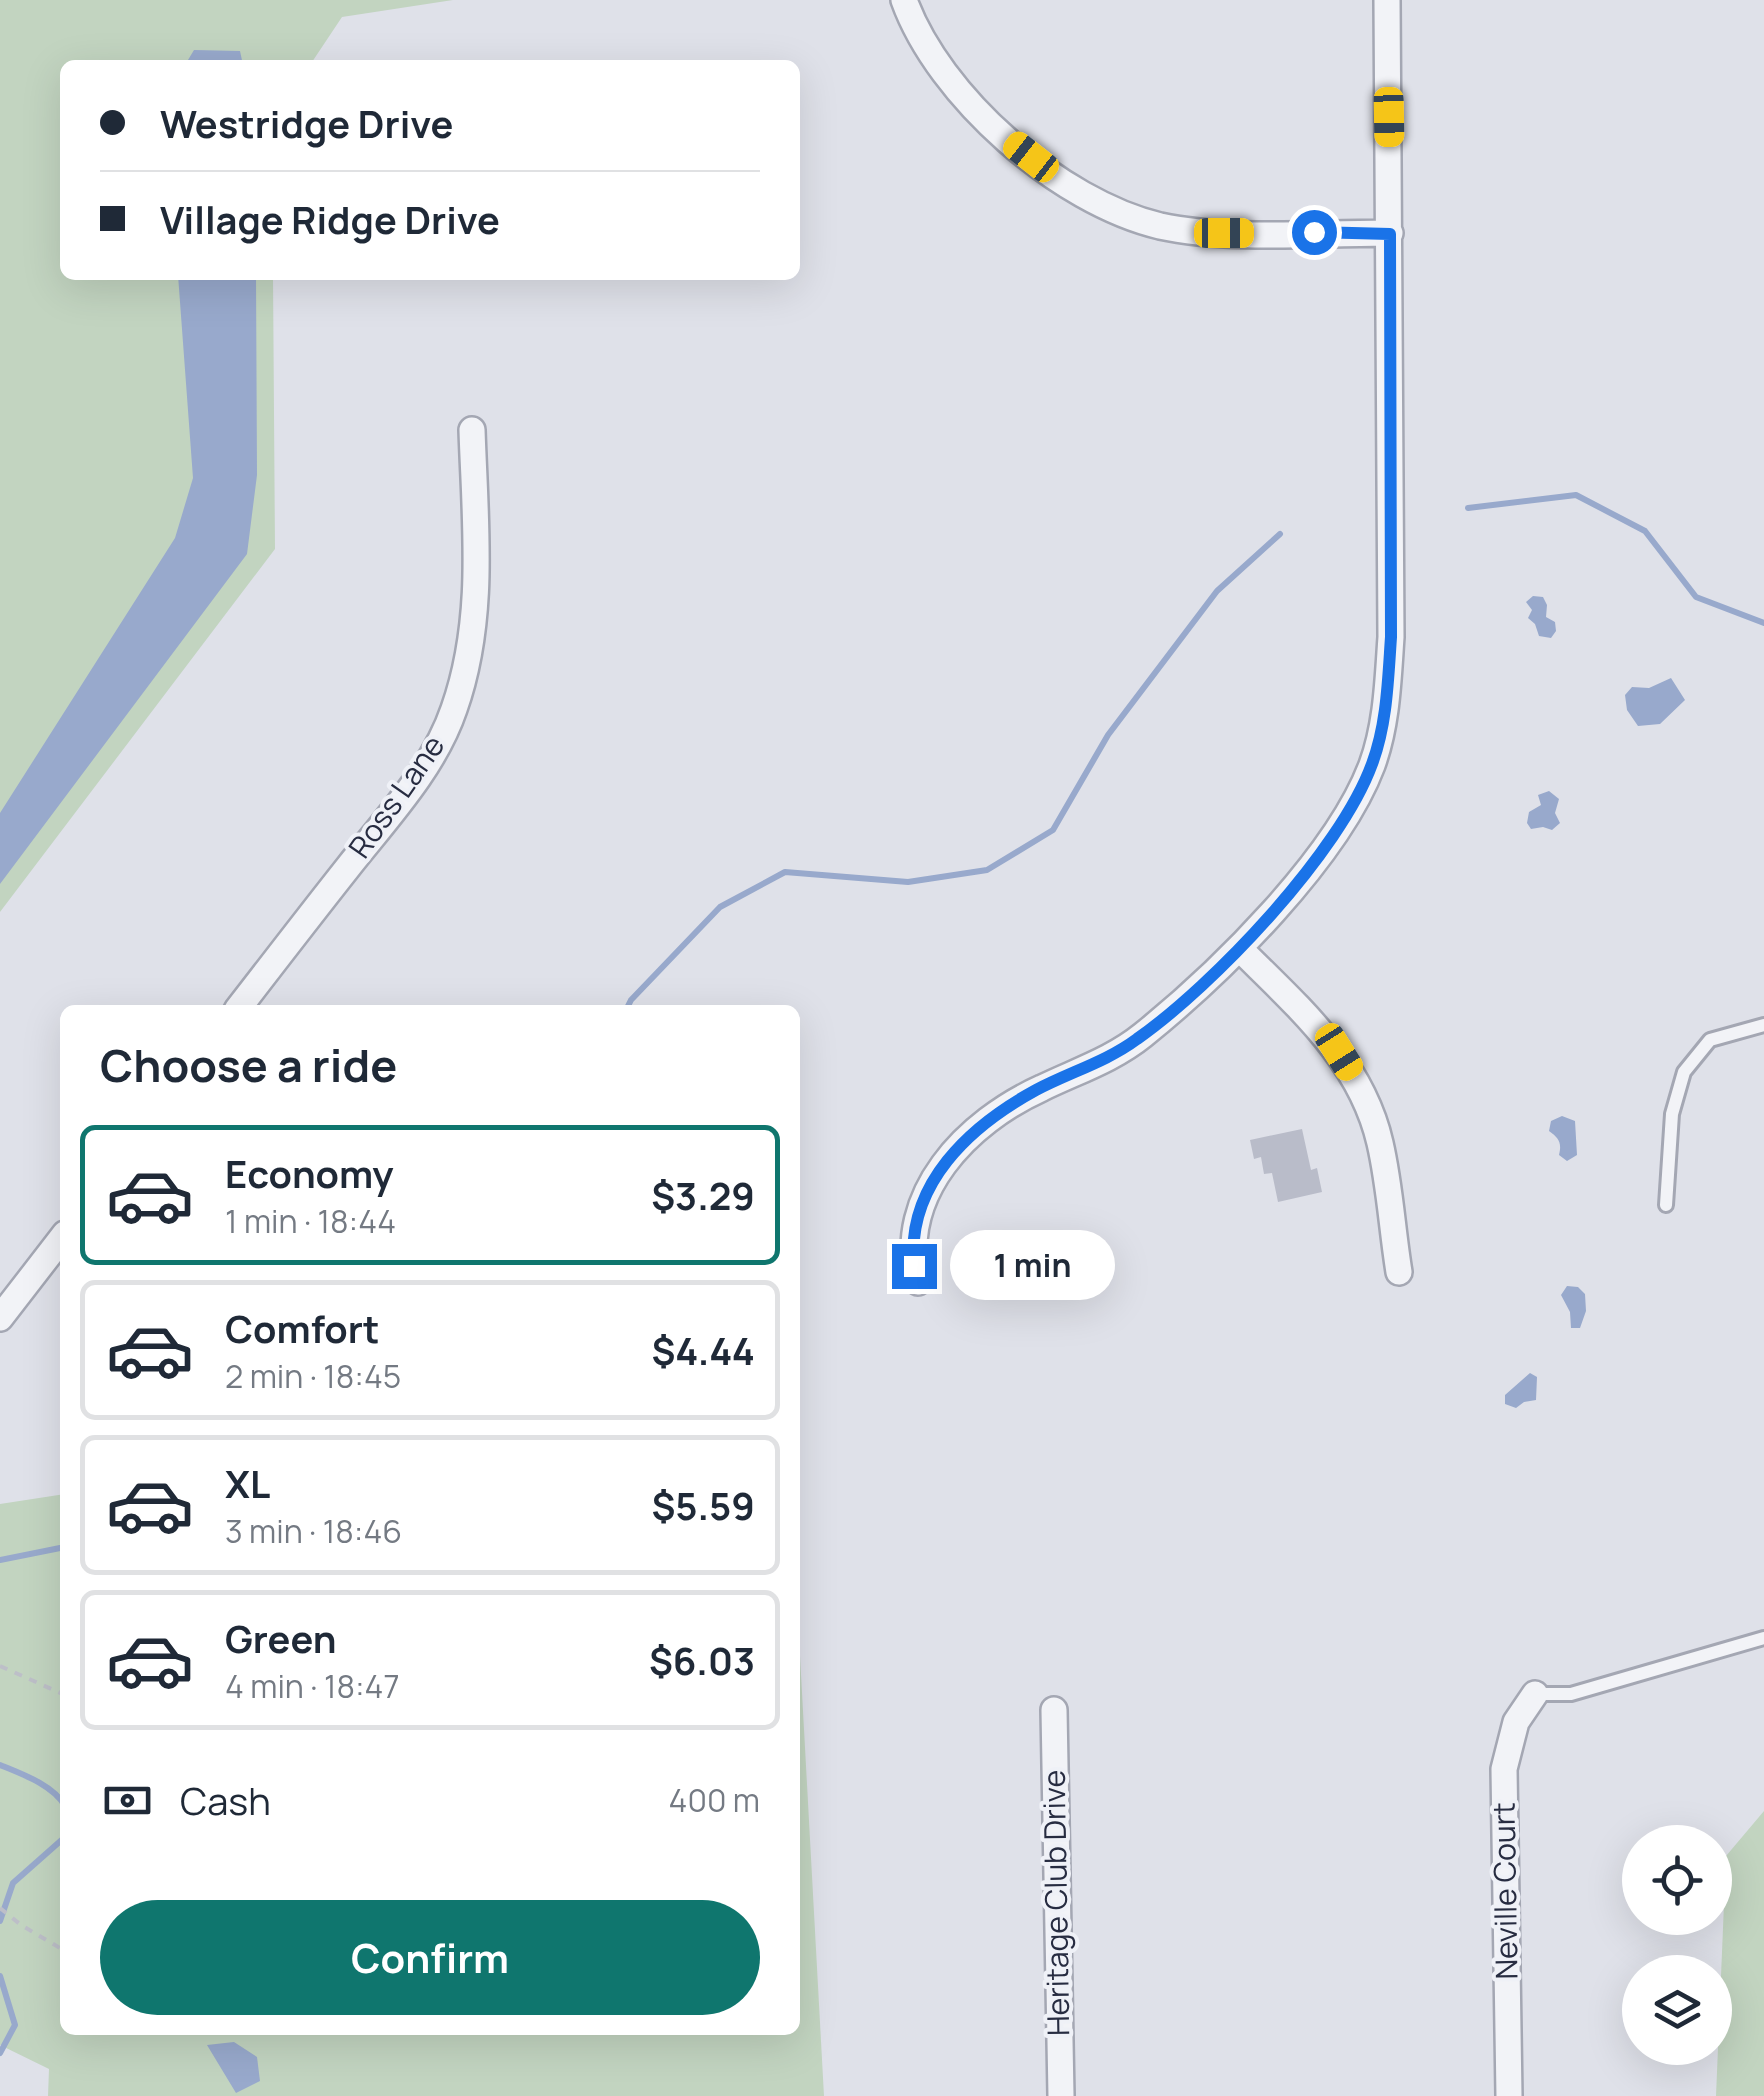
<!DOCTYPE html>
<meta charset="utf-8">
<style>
:root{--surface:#fff;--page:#f6f6f7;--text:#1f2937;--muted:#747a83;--line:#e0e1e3;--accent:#0f766e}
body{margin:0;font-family:Manrope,sans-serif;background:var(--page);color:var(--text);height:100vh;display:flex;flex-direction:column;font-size:38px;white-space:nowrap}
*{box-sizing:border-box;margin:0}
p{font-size:32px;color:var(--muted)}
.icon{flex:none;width:55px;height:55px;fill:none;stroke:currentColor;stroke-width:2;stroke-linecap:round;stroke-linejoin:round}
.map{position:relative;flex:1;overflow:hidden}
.panel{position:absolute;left:60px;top:1005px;width:740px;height:1030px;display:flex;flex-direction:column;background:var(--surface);border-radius:15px;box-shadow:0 10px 40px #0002}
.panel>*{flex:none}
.banner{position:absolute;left:60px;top:60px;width:740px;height:220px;border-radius:15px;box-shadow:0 10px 40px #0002;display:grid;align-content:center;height:220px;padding:0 40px;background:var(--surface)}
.controls{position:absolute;left:1622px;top:1825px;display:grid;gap:20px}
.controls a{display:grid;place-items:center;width:110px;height:110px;border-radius:50%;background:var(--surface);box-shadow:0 10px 40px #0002;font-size:50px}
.end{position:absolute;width:45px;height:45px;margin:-22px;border:12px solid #1a73e8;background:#fff;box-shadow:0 0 0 5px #fff}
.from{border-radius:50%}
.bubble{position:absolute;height:70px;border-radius:35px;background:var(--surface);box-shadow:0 10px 40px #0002;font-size:32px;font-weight:700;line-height:70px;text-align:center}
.car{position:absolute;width:30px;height:60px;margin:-30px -15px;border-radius:12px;box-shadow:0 0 8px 2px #0007;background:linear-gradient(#f5c518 24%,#345 0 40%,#f5c518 0 76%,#345 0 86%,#f5c518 0)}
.banner b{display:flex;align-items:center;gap:35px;height:95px;font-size:38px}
.banner b+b{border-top:2px solid var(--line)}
.banner i{width:25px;height:25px;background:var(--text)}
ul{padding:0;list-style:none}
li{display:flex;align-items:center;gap:30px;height:140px;margin:0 20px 15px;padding:0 20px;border:5px solid var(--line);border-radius:15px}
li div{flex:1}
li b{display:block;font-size:38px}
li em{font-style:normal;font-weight:700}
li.active{border-color:var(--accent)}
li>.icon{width:90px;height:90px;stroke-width:1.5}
h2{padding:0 40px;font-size:45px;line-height:120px}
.pay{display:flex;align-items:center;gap:25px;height:110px;padding:0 40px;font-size:38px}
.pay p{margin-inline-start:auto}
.primary-button{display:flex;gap:20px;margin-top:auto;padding:20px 40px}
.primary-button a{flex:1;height:115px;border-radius:60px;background:var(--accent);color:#fff;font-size:40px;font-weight:700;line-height:115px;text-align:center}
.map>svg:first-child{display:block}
</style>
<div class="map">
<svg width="1764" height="2096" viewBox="0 0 1764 2096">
<rect width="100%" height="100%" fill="#dfe1e9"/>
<path fill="#c2d4c0" d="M 0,0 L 453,0 L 342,17 L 310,65 L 65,65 L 65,275 L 273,275 L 275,549 L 0,912 Z
M 65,1494 L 65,2030 L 795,2030 L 795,1564 L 824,2096 L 48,2096 L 49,2069 L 0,2045 L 0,1504 Z
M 1764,1811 L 1764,2096 L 1716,2096 L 1726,1856 Z"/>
<path fill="#98a9cc" d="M 194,50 L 240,51 L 243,65 L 185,65 Z
M 178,275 L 256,275 L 257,475 L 247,554 L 0,884 L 0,813 L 175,538 L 193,478 Z
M 1533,596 L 1543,597 L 1547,605 L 1546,617 L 1555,622 L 1556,631 L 1551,638 L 1539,636 L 1535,624 L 1528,618 L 1532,610 L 1526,602 Z
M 1671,678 L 1685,700 L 1660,724 L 1638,726 L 1627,710 L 1625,695 L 1632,687 L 1649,688 Z
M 1549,791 L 1559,799 L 1555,813 L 1560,823 L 1552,830 L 1543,827 L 1531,829 L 1527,823 L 1529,812 L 1541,805 L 1538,795 Z
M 1562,1116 L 1575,1121 L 1577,1155 L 1567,1161 L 1559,1155 C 1562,1143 1559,1138 1549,1131 L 1551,1121 Z
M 1567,1286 L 1578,1287 L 1585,1294 L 1586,1311 L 1580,1328 L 1571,1328 L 1570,1312 L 1561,1295 Z
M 1530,1373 L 1537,1377 L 1536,1400 L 1524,1402 L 1516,1408 L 1505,1404 L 1505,1395 Z
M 234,2042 L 257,2057 L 260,2081 L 236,2093 L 207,2045 Z"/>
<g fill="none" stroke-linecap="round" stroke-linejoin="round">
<path stroke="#98a9cc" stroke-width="6" d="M 1468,508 L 1576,495 L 1645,531 L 1696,597 L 1764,623
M 626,1010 L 631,1000 L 720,907 L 785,872 L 908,882 L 987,870 L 1053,830 L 1108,735 L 1217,591 L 1280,534
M 0,1560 L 65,1547
M 0,1765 C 22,1774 53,1785 65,1806
M 0,1921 L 13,1883 L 65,1837
M 0,1976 L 15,2025 L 0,2053"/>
</g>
<path fill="#b9bcc9" d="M 1302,1129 L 1311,1170 L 1317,1168 L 1322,1192 L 1278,1202 L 1272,1173 L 1264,1174 L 1261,1157 L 1254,1159 L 1250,1140 Z"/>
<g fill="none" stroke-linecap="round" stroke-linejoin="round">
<g stroke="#a4a7b3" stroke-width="18">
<path id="lane" d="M 1666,1205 L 1672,1114 L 1684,1072 L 1710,1040 L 1764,1025
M 1535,1694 L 1571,1694 L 1764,1638"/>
</g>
<g stroke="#a4a7b3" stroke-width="30">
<path id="street" d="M 904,0 C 939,97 1059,202 1160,226 C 1230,241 1319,233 1390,233
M 1239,948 C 1297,1006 1361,1060 1380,1143 C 1390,1186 1392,1229 1399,1272
M 237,1010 C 274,962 311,914 349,866 C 387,818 434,768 454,709 C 486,619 475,523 472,430
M 918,1282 C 896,1194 967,1122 1042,1088 C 1077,1071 1112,1060 1143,1035 C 1220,973 1337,858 1372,765 C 1387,724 1388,680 1391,637 L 1387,0
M 0,1318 L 65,1234
M 1054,1710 L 1061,2096
M 1509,2096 L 1504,1769 L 1516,1722 L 1535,1694"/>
</g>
<path stroke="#bdbfc8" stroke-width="4" stroke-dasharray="8 8" stroke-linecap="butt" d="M 0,1666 L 65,1695
M 0,1908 L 21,1925 L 65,1951"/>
<use href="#lane" stroke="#f2f3f7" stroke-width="12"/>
<use href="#street" stroke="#f2f3f7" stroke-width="25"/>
</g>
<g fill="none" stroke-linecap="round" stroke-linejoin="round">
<path stroke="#1a73e8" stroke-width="12" d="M 914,1266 C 906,1184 970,1126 1036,1090 C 1070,1072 1106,1062 1137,1039 C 1214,985 1340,852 1372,764 C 1387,724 1388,680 1391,637 L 1390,234 L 1314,232"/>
</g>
<g text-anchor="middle" stroke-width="8" stroke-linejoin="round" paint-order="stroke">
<g font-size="30" fill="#272c41" stroke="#eff1f7">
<text transform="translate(397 797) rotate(-55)" y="10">Ross Lane</text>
<text transform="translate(1506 1891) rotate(-91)" y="10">Neville Court</text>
<text transform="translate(1057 1903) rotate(-91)" y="10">Heritage Club Drive</text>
</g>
</g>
</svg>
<div class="controls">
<a><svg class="icon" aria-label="locate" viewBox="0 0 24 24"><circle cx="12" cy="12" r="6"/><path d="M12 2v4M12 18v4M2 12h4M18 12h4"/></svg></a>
<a><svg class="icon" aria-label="layers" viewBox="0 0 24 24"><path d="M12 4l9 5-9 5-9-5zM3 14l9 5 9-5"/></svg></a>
</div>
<i class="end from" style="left:1314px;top:232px"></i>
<i class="end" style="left:914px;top:1266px"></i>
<div class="bubble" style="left:950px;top:1230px;width:165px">1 min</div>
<i class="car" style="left:1389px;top:117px;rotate:179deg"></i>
<i class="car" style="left:1031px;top:157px;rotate:308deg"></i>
<i class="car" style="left:1224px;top:233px;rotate:90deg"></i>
<i class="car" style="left:1339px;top:1052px;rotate:148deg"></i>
<div class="banner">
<b><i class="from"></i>Westridge Drive</b>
<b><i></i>Village Ridge Drive</b>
</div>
<section class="panel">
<h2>Choose a ride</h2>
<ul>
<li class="active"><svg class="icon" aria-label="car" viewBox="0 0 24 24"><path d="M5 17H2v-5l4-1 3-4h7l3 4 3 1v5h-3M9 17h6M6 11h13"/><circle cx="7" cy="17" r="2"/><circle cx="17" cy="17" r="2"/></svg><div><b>Economy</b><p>1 min · 18:44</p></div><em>$3.29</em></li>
<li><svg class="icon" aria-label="car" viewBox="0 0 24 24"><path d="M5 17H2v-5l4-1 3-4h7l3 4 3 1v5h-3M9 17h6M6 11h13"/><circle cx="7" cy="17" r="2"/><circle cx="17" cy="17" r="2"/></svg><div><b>Comfort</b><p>2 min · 18:45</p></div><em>$4.44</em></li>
<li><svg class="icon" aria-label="car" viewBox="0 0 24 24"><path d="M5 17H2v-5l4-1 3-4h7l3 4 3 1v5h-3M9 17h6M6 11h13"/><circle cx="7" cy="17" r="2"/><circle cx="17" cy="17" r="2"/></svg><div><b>XL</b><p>3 min · 18:46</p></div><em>$5.59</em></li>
<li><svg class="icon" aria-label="car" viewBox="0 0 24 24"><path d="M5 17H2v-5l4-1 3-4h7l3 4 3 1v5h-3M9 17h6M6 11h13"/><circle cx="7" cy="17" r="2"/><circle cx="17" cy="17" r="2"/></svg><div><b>Green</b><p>4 min · 18:47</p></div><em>$6.03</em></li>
</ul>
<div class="pay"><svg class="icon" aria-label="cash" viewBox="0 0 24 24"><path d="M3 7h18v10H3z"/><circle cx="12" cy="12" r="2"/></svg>Cash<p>400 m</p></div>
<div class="primary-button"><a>Confirm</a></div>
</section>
</div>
